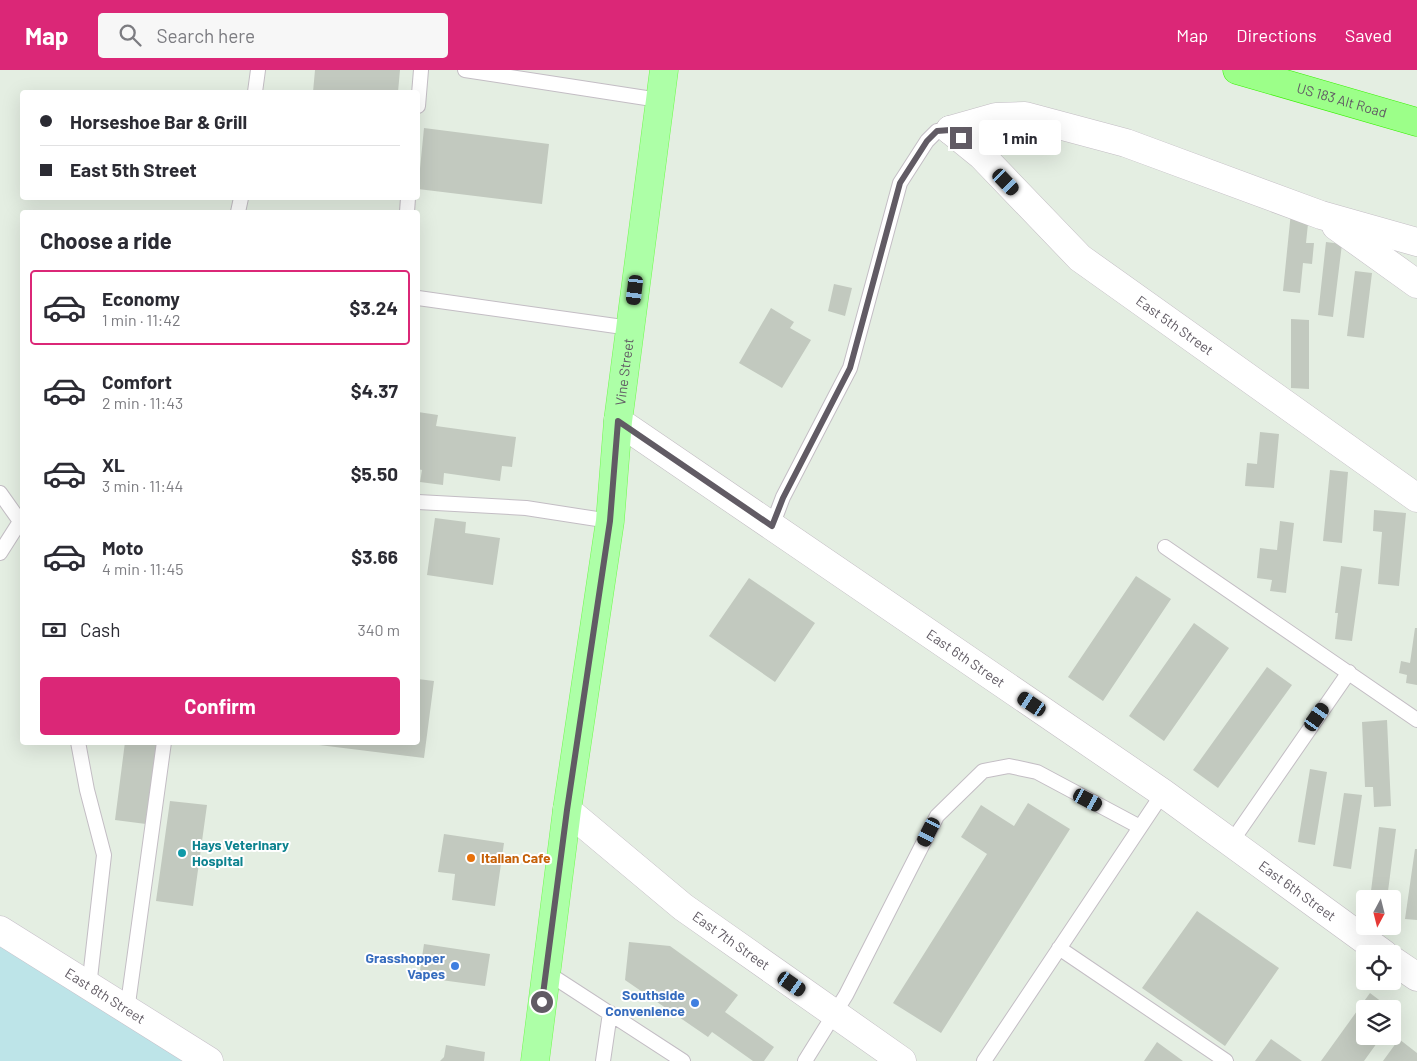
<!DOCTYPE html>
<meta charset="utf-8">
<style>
:root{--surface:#fff;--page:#f7f7f7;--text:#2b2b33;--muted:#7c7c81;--line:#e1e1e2;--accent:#db2777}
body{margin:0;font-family:Barlow,sans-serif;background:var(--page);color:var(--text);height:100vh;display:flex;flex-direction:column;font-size:19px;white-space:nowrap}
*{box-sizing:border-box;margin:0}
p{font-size:16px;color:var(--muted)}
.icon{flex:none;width:28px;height:28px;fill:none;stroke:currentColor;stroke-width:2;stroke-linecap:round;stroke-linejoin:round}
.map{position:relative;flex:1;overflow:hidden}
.details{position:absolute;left:20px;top:140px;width:400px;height:535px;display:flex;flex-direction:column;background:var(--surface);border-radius:5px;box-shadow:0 5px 20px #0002}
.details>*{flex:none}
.banner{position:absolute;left:20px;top:20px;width:400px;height:110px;border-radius:5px;box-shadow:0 5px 20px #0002;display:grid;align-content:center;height:110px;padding:0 20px;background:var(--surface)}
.needle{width:32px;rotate:187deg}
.controls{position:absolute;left:1356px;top:820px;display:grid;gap:10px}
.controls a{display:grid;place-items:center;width:45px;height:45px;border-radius:5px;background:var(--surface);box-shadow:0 5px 20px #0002;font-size:25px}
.end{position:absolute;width:22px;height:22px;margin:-11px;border:6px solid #615b64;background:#fff;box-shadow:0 0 0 2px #fff}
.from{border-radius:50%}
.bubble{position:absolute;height:35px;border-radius:5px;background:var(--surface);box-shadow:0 5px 20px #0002;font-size:16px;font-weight:700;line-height:35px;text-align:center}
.car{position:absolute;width:15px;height:30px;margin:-15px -8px;border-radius:6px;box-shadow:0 0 4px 1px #0007;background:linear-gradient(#222 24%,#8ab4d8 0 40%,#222 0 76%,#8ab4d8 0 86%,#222 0)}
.banner b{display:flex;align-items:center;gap:18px;height:48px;font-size:19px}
.banner b+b{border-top:1px solid var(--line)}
.banner i{width:12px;height:12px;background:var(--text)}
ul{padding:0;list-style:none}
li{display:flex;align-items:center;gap:15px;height:75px;margin:0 10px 8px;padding:0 10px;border:2px solid transparent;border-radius:5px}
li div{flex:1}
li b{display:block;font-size:19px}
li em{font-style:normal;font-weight:700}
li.selected{border-color:var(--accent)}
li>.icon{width:45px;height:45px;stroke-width:1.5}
h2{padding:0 20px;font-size:22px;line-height:60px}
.pay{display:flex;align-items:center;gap:12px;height:55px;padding:0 20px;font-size:19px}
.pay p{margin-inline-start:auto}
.cta{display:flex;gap:10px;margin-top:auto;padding:10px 20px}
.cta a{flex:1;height:58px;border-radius:5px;background:var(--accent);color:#fff;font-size:20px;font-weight:700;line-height:58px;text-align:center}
header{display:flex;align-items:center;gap:30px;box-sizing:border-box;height:70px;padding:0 25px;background:var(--accent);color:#fff}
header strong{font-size:24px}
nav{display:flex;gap:28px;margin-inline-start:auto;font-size:18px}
.search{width:350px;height:45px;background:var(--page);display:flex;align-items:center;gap:12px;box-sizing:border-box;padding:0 18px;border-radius:5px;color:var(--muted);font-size:19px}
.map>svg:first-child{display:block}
</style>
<header>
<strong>Map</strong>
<div class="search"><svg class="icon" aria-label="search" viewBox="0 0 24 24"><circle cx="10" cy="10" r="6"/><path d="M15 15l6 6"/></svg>Search here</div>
<nav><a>Map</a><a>Directions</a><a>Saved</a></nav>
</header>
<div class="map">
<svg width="1417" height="991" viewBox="0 0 1417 991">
<rect width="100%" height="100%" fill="#e4eee2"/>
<path fill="#bde4e8" d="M 0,858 L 190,991 L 0,991 Z"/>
<path fill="#c2c9bf" d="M 315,0 L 400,0 L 398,22 L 313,22 Z
M 424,58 L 549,74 L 542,134 L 418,119 Z
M 1291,142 L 1309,144 L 1306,173 L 1314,173 L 1312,194 L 1303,193 L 1300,223 L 1283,221 Z
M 1326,172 L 1342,174 L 1333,247 L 1318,245 Z
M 1355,201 L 1372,203 L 1364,268 L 1347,266 Z
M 834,214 L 852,218 L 845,246 L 828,241 Z
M 771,238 L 794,252 L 790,258 L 811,270 L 782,318 L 739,293 Z
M 1291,249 L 1309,250 L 1309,319 L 1291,318 Z
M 418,342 L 438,345 L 436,356 L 516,367 L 512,397 L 502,396 L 500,411 L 444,403 L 443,415 L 420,412 L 422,400 L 418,399 Z
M 1260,362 L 1279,364 L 1274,418 L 1245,416 L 1247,393 L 1257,394 Z
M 1330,400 L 1348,402 L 1342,473 L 1323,471 Z
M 1374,440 L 1406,443 L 1399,516 L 1378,514 L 1382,462 L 1373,461 Z
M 435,448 L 466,452 L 465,463 L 500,468 L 493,515 L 427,505 Z
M 1280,451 L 1294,453 L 1286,523 L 1270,521 L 1272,510 L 1257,508 L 1260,478 L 1277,480 Z
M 1341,496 L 1362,499 L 1352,571 L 1335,569 L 1338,543 L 1335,543 Z
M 1136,506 L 1171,529 L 1103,631 L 1068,607 Z
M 749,508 L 815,553 L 775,612 L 709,566 Z
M 1194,553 L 1229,578 L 1164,671 L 1129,646 Z
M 1415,558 L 1417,558 L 1417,615 L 1406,613 L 1407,605 L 1399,603 L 1401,591 L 1410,593 Z
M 1267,597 L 1292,615 L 1218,718 L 1193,700 Z
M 418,609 L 434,611 L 424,688 L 311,674 L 418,672 Z
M 1387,650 L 1391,736 L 1374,737 L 1373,717 L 1365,717 L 1362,652 Z
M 125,672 L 157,672 L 146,754 L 115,750 Z
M 1310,699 L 1327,702 L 1315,775 L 1298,772 Z
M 1344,723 L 1362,725 L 1351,799 L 1333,796 Z
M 170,731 L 207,735 L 193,836 L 156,831 Z
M 1028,733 L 1070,759 L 941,963 L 893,933 L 987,784 L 961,767 L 981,735 L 1014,756 Z
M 1379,757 L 1396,759 L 1387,829 L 1370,829 Z
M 444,764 L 504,773 L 495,836 L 452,830 L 455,804 L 438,802 Z
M 1415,779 L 1417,779 L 1417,850 L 1405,849 Z
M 1197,841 L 1279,898 L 1225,976 L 1142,918 Z
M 629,872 L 670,876 L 738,925 L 725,942 L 774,977 L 764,991 L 753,991 L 712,962 L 708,967 L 625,910 Z
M 424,874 L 490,884 L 485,916 L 419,907 Z
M 1370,923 L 1391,939 L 1365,939 L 1365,966 L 1382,966 L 1364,991 L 1321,991 Z
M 1392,940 L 1398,943 L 1392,951 Z
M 1271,969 L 1302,991 L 1255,991 Z
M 1399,969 L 1417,983 L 1417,991 L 1383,991 Z
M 1157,972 L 1183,991 L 1144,991 Z
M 446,975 L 485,982 L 484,991 L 440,991 L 444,987 Z"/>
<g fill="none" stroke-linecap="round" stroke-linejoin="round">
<g stroke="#c3bdc4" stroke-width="16">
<path id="lane" d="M 465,0 L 659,30
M 255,22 L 258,0
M 418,36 L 421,0
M 238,142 L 241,128
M 407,142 L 408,128
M 418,228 L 630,258
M 0,423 L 22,454
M 418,432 L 526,438 L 610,451
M 772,456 L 783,427 L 850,298 L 900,113 L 927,71 L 937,61 L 950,60
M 1165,477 L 1417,650
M 0,483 L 21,450
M 78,672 L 87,720 L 104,785 L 89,917
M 1230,774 L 1349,602
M 1059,878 L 1226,991
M 546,902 L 683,991
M 127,941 L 164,672
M 603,991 L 610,943
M 805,991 L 846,925 L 937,746 L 983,701 L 1009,696 L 1037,702 L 1140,757
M 984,991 L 1163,723"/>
</g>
<g stroke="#c3bdc4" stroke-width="29">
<g id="street">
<path id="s1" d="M 950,60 L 982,86 L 1080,188 L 1417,428"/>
<path d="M 950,60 L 996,47 L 1025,46 L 1126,73 L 1321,145 L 1417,172"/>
<path d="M 1336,156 L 1417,214"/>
<path id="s2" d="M 618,351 L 1163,723 L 1384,884"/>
<path id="s3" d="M 567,740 L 683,837 L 902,991"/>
<path d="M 1392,890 L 1417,907"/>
</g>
</g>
<g stroke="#c6bfc9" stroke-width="29">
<g id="secondary">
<path id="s4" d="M 0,860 L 209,991"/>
</g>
</g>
<g stroke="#71f950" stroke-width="29">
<g id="primary">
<path id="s5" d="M 535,991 L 567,740 L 610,451 L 618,351 L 664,0"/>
</g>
</g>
<g stroke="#37f100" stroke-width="29">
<g id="highway">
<path id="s6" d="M 1237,0 L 1417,52"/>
</g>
</g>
<use href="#lane" stroke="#fff" stroke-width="14"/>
<use href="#street" stroke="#fff" stroke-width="28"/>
<use href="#secondary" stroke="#fff" stroke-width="28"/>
<use href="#primary" stroke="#adffa7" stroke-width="28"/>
<use href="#highway" stroke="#9cff89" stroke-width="28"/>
</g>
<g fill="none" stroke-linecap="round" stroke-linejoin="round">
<path stroke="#615b64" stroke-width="6" d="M 542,932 L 567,740 L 610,451 L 618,351 L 772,456 L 783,428 L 850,298 L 900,113 L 927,71 L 937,61 L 950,60 L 961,68"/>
</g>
<circle fill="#0f9aa8" stroke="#fff" stroke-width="2" cx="182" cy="783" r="5"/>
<circle fill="#e8710a" stroke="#fff" stroke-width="2" cx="471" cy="788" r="5"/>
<g fill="#3f7fe0" stroke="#fff" stroke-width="2">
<circle cx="455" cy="896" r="5"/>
<circle cx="695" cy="933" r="5"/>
</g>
<g text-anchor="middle" stroke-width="4" stroke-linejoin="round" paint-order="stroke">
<g font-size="14" fill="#615b64" stroke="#fff">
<text dy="5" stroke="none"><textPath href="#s6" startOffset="109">US 183 Alt Road</textPath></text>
<text dy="5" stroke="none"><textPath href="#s1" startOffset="299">East 5th Street</textPath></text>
<text dy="5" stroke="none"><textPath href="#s5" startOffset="695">Vine Street</textPath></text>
<text dy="5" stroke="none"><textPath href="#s2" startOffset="421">East 6th Street</textPath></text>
<text dy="5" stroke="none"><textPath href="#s2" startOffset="826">East 6th Street</textPath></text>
<text dy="5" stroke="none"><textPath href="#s3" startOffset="210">East 7th Street</textPath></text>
<text dy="5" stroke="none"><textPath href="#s4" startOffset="124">East 8th Street</textPath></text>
</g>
<g font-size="14" font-weight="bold" fill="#0d838f" stroke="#fff" text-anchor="start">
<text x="192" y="780">Hays Veterinary<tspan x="192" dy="16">Hospital</tspan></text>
</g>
<g font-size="14" font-weight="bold" fill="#c56008" stroke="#fff" text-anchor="start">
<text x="481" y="793">Italian Cafe</text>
</g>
<g font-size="14" font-weight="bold" fill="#366cbe" stroke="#fff" text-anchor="end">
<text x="445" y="893">Grasshopper<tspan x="445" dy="16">Vapes</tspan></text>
<text x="685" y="930">Southside<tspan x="685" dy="16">Convenience</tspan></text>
</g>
</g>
</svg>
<div class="controls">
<a><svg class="needle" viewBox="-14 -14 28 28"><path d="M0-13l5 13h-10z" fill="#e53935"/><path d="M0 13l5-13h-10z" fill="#7c7c81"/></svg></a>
<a><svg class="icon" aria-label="locate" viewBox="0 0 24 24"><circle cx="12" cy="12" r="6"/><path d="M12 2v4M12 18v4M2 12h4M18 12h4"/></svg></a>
<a><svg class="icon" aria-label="layers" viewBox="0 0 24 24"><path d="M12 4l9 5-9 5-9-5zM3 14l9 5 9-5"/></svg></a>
</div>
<i class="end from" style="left:542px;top:932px"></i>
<i class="end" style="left:961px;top:68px"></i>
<div class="bubble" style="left:979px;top:50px;width:82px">1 min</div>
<i class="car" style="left:1006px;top:112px;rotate:136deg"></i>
<i class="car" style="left:635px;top:220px;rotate:187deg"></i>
<i class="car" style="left:1032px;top:634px;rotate:304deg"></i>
<i class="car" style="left:1317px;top:647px;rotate:35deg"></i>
<i class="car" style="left:1088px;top:730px;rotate:118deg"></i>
<i class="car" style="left:929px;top:762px;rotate:207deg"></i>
<i class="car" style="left:792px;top:914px;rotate:125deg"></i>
<div class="banner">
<b><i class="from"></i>Horseshoe Bar &amp; Grill</b>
<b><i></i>East 5th Street</b>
</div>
<section class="details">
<h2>Choose a ride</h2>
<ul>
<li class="selected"><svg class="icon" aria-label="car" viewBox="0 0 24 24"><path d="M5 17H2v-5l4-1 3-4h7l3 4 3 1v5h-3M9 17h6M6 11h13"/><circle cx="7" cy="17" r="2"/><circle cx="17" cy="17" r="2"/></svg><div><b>Economy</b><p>1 min · 11:42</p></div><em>$3.24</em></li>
<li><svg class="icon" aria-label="car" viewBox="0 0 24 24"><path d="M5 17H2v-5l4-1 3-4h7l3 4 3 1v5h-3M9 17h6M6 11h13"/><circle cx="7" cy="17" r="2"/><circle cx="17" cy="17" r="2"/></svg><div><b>Comfort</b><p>2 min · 11:43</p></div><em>$4.37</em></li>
<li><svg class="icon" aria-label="car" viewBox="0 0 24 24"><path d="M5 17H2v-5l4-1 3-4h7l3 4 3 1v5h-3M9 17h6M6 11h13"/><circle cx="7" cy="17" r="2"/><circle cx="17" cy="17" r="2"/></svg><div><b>XL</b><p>3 min · 11:44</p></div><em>$5.50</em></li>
<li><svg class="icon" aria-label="car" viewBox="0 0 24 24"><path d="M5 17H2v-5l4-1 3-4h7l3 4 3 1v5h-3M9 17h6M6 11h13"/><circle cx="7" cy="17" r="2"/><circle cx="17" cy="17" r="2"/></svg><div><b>Moto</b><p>4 min · 11:45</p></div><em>$3.66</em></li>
</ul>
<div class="pay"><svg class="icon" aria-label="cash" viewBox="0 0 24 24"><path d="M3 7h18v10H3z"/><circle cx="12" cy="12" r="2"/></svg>Cash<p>340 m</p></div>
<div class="cta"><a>Confirm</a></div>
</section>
</div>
